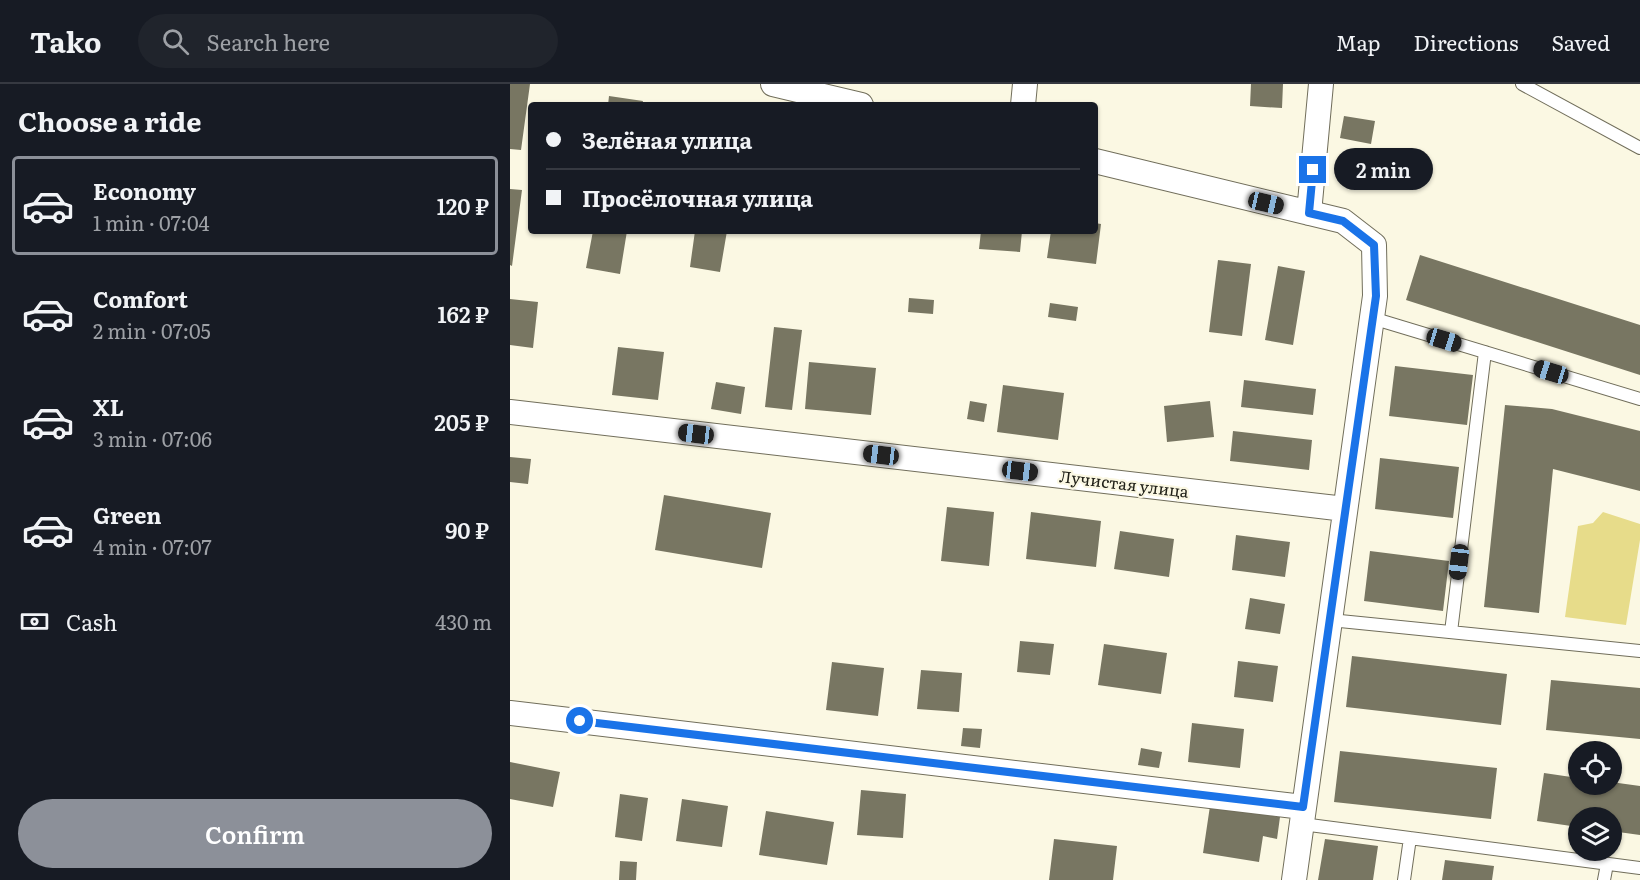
<!DOCTYPE html>
<meta charset="utf-8">
<style>
:root{--surface:#171b24;--page:#20242c;--text:#f1f3f6;--muted:#9ea1a6;--line:#363941;--accent:#8c9099}
body{margin:0;font-family:Literata,serif;background:var(--page);color:var(--text);height:100vh;display:flex;flex-direction:column;font-size:22px;white-space:nowrap}
*{box-sizing:border-box;margin:0}
p{font-size:20px;color:var(--muted)}
.icon{flex:none;width:33px;height:33px;fill:none;stroke:currentColor;stroke-width:2;stroke-linecap:round;stroke-linejoin:round}
.map{position:relative;flex:1;overflow:hidden}
.drawer{display:flex;flex-direction:column;background:var(--surface);width:510px}
.drawer>*{flex:none}
.banner{position:absolute;left:18px;top:18px;width:570px;height:132px;border-radius:6px;box-shadow:0 2px 4px #0004;display:grid;align-content:center;height:132px;padding:0 18px;background:var(--surface)}
.fabs{position:absolute;left:1058px;top:657px;display:grid;gap:12px}
.fabs a{display:grid;place-items:center;width:54px;height:54px;border-radius:50%;background:var(--surface);box-shadow:0 2px 4px #0004;font-size:30px}
.end{position:absolute;width:27px;height:27px;margin:-14px;border:8px solid #1a73e8;background:#fff;box-shadow:0 0 0 3px #fff}
.from{border-radius:50%}
.bubble{position:absolute;height:42px;border-radius:21px;background:var(--surface);box-shadow:0 2px 4px #0004;font-size:20px;font-weight:600;line-height:42px;text-align:center}
.car{position:absolute;width:18px;height:36px;margin:-18px -9px;border-radius:8px;box-shadow:0 0 4px 2px #0007;background:linear-gradient(#222 24%,#8ab4d8 0 40%,#222 0 76%,#8ab4d8 0 86%,#222 0)}
.banner b{display:flex;align-items:center;gap:21px;height:57px;font-size:22px}
.banner b+b{border-top:2px solid var(--line)}
.banner i{width:15px;height:15px;background:var(--text)}
ul{padding:0;list-style:none}
li{display:flex;align-items:center;gap:18px;height:99px;margin:0 12px 9px;padding:0 6px;border:3px solid transparent;border-radius:6px}
li div{flex:1}
li b{display:block;font-size:22px}
li em{font-style:normal;font-weight:600}
li.current{border-color:var(--accent)}
li>.icon{width:54px;height:54px;stroke-width:1.5}
h2{padding:0 18px;font-size:27px;line-height:72px}
.pay{display:flex;align-items:center;gap:15px;height:66px;padding:0 18px;font-size:22px}
.pay p{margin-inline-start:auto}
.action{display:flex;gap:12px;margin-top:auto;padding:12px 18px}
.action a{flex:1;height:69px;border-radius:36px;background:var(--accent);color:#fff;font-size:24px;font-weight:600;line-height:69px;text-align:center}
header{display:flex;align-items:center;gap:36px;box-sizing:border-box;height:84px;padding:0 30px;background:var(--surface);border-bottom:2px solid var(--line)}
header strong{font-size:28px}
nav{display:flex;gap:33px;margin-inline-start:auto;font-size:21px}
.search{width:420px;height:54px;background:var(--page);display:flex;align-items:center;gap:15px;box-sizing:border-box;padding:0 21px;border-radius:33px;color:var(--muted);font-size:22px}
main{display:flex;flex:1;min-height:0}
.map>svg:first-child{display:block}
</style>
<header>
<strong>Tako</strong>
<div class="search"><svg class="icon" aria-label="search" viewBox="0 0 24 24"><circle cx="10" cy="10" r="6"/><path d="M15 15l6 6"/></svg>Search here</div>
<nav><a>Map</a><a>Directions</a><a>Saved</a></nav>
</header>
<main>
<section class="drawer">
<h2>Choose a ride</h2>
<ul>
<li class="current"><svg class="icon" aria-label="car" viewBox="0 0 24 24"><path d="M5 17H2v-5l4-1 3-4h7l3 4 3 1v5h-3M9 17h6M6 11h13"/><circle cx="7" cy="17" r="2"/><circle cx="17" cy="17" r="2"/></svg><div><b>Economy</b><p>1 min · 07:04</p></div><em>120 ₽</em></li>
<li><svg class="icon" aria-label="car" viewBox="0 0 24 24"><path d="M5 17H2v-5l4-1 3-4h7l3 4 3 1v5h-3M9 17h6M6 11h13"/><circle cx="7" cy="17" r="2"/><circle cx="17" cy="17" r="2"/></svg><div><b>Comfort</b><p>2 min · 07:05</p></div><em>162 ₽</em></li>
<li><svg class="icon" aria-label="car" viewBox="0 0 24 24"><path d="M5 17H2v-5l4-1 3-4h7l3 4 3 1v5h-3M9 17h6M6 11h13"/><circle cx="7" cy="17" r="2"/><circle cx="17" cy="17" r="2"/></svg><div><b>XL</b><p>3 min · 07:06</p></div><em>205 ₽</em></li>
<li><svg class="icon" aria-label="car" viewBox="0 0 24 24"><path d="M5 17H2v-5l4-1 3-4h7l3 4 3 1v5h-3M9 17h6M6 11h13"/><circle cx="7" cy="17" r="2"/><circle cx="17" cy="17" r="2"/></svg><div><b>Green</b><p>4 min · 07:07</p></div><em>90 ₽</em></li>
</ul>
<div class="pay"><svg class="icon" aria-label="cash" viewBox="0 0 24 24"><path d="M3 7h18v10H3z"/><circle cx="12" cy="12" r="2"/></svg>Cash<p>430 m</p></div>
<div class="action"><a>Confirm</a></div>
</section>
<div class="map">
<svg width="1130" height="796" viewBox="0 0 1130 796">
<rect width="100%" height="100%" fill="#fbf8e3"/>
<path fill="#e7dc8a" d="M 1093,428 L 1130,440 L 1130,456 L 1116,541 L 1055,533 L 1068,442 L 1083,439 Z"/>
<path fill="#787662" d="M 0,0 L 20,0 L 11,66 L 0,65 Z
M 741,0 L 773,0 L 772,24 L 740,22 Z
M 99,12 L 133,17 L 132,21 L 98,21 Z
M 834,32 L 865,37 L 861,60 L 830,54 Z
M 0,105 L 12,106 L 2,182 L 0,181 Z
M 585,139 L 591,140 L 586,180 L 537,174 L 541,147 L 585,147 Z
M 83,147 L 117,147 L 110,190 L 76,184 Z
M 185,147 L 217,147 L 210,188 L 180,183 Z
M 471,147 L 512,147 L 510,168 L 469,165 Z
M 910,171 L 1130,241 L 1130,291 L 896,216 Z
M 708,176 L 741,180 L 732,252 L 699,248 Z
M 768,182 L 795,187 L 783,261 L 755,256 Z
M 399,214 L 424,216 L 423,230 L 398,228 Z
M 0,215 L 28,218 L 23,264 L 0,261 Z
M 540,219 L 568,223 L 566,237 L 538,233 Z
M 264,243 L 292,246 L 282,326 L 255,323 Z
M 108,263 L 154,268 L 148,316 L 102,311 Z
M 299,278 L 366,284 L 361,331 L 295,325 Z
M 885,282 L 963,291 L 957,341 L 879,332 Z
M 734,296 L 806,305 L 803,331 L 731,323 Z
M 206,298 L 235,303 L 231,330 L 201,325 Z
M 493,301 L 554,309 L 548,356 L 487,348 Z
M 460,317 L 477,320 L 474,338 L 457,335 Z
M 700,317 L 704,353 L 657,358 L 654,322 Z
M 995,321 L 1042,325 L 1130,347 L 1130,407 L 1043,385 L 1029,529 L 974,523 Z
M 723,347 L 802,356 L 799,386 L 720,377 Z
M 0,373 L 21,375 L 18,400 L 0,398 Z
M 870,374 L 949,383 L 943,434 L 865,425 Z
M 154,411 L 261,429 L 252,484 L 145,466 Z
M 437,423 L 484,428 L 479,482 L 431,477 Z
M 521,428 L 591,437 L 586,483 L 516,475 Z
M 610,447 L 664,455 L 659,493 L 604,485 Z
M 726,451 L 780,458 L 775,493 L 722,486 Z
M 860,467 L 939,477 L 933,527 L 854,517 Z
M 740,514 L 775,520 L 770,550 L 735,545 Z
M 510,557 L 544,560 L 540,591 L 507,588 Z
M 594,560 L 657,569 L 651,610 L 588,601 Z
M 842,572 L 997,590 L 991,641 L 836,623 Z
M 728,577 L 768,582 L 763,618 L 724,613 Z
M 322,578 L 374,584 L 368,632 L 316,626 Z
M 411,586 L 452,589 L 449,628 L 407,625 Z
M 1041,596 L 1130,604 L 1130,655 L 1036,646 Z
M 682,639 L 734,645 L 730,684 L 678,678 Z
M 453,644 L 472,645 L 470,664 L 451,662 Z
M 631,664 L 652,668 L 649,684 L 628,681 Z
M 830,667 L 987,684 L 981,735 L 824,718 Z
M 0,678 L 50,688 L 43,723 L 0,715 Z
M 1034,689 L 1068,694 L 1068,700 L 1101,700 L 1101,698 L 1130,702 L 1130,751 L 1101,747 L 1101,734 L 1068,734 L 1068,743 L 1027,737 Z
M 351,706 L 396,710 L 393,754 L 347,751 Z
M 110,710 L 138,714 L 132,757 L 105,753 Z
M 172,715 L 218,722 L 212,763 L 166,757 Z
M 700,722 L 770,733 L 767,755 L 753,752 L 749,778 L 693,769 Z
M 256,727 L 324,738 L 317,781 L 249,771 Z
M 544,755 L 607,762 L 603,796 L 539,796 Z
M 815,755 L 868,762 L 863,796 L 808,796 Z
M 935,776 L 984,782 L 982,796 L 932,796 Z
M 110,777 L 127,778 L 126,796 L 109,796 Z"/>
<g fill="none" stroke-linecap="round" stroke-linejoin="round">
<g stroke="#716e5b" stroke-width="14">
<path id="service" d="M 1012,0 L 1130,64
M 862,234 L 1130,315
M 820,536 L 1130,567
M 941,548 L 975,268
M 792,740 L 1130,784
M 894,796 L 900,754
M 1094,796 L 1097,780"/>
</g>
<g stroke="#716e5b" stroke-width="26">
<path id="minor" d="M 263,0 L 351,21
M 513,21 L 515,0
M 585,77 L 833,137 L 864,161 L 865,212 L 784,796
M 799,129 L 811,0
M 0,328 L 835,425
M 0,629 L 793,723"/>
</g>
<use href="#service" stroke="#fff" stroke-width="12"/>
<use href="#minor" stroke="#fff" stroke-width="24"/>
</g>
<g fill="none" stroke-linecap="round" stroke-linejoin="round">
<path stroke="#1a73e8" stroke-width="8" d="M 70,637 L 793,723 L 866,212 L 864,161 L 833,137 L 799,129 L 803,86"/>
</g>
<g text-anchor="middle" stroke-width="4.5" stroke-linejoin="round" paint-order="stroke">
<g font-size="16" fill="#202018" stroke="#fbf8e3">
<text transform="translate(614 400) rotate(7)" y="6">Лучистая улица</text>
</g>
</g>
</svg>
<div class="fabs">
<a><svg class="icon" aria-label="locate" viewBox="0 0 24 24"><circle cx="12" cy="12" r="6"/><path d="M12 2v4M12 18v4M2 12h4M18 12h4"/></svg></a>
<a><svg class="icon" aria-label="layers" viewBox="0 0 24 24"><path d="M12 4l9 5-9 5-9-5zM3 14l9 5 9-5"/></svg></a>
</div>
<i class="end from" style="left:70px;top:637px"></i>
<i class="end" style="left:803px;top:86px"></i>
<div class="bubble" style="left:824px;top:64px;width:99px">2 min</div>
<i class="car" style="left:756px;top:119px;rotate:103deg"></i>
<i class="car" style="left:934px;top:256px;rotate:107deg"></i>
<i class="car" style="left:1041px;top:288px;rotate:287deg"></i>
<i class="car" style="left:186px;top:350px;rotate:277deg"></i>
<i class="car" style="left:371px;top:371px;rotate:277deg"></i>
<i class="car" style="left:510px;top:387px;rotate:97deg"></i>
<i class="car" style="left:949px;top:478px;rotate:187deg"></i>
<div class="banner">
<b><i class="from"></i>Зелёная улица</b>
<b><i></i>Просёлочная улица</b>
</div>
</div>
</main>
